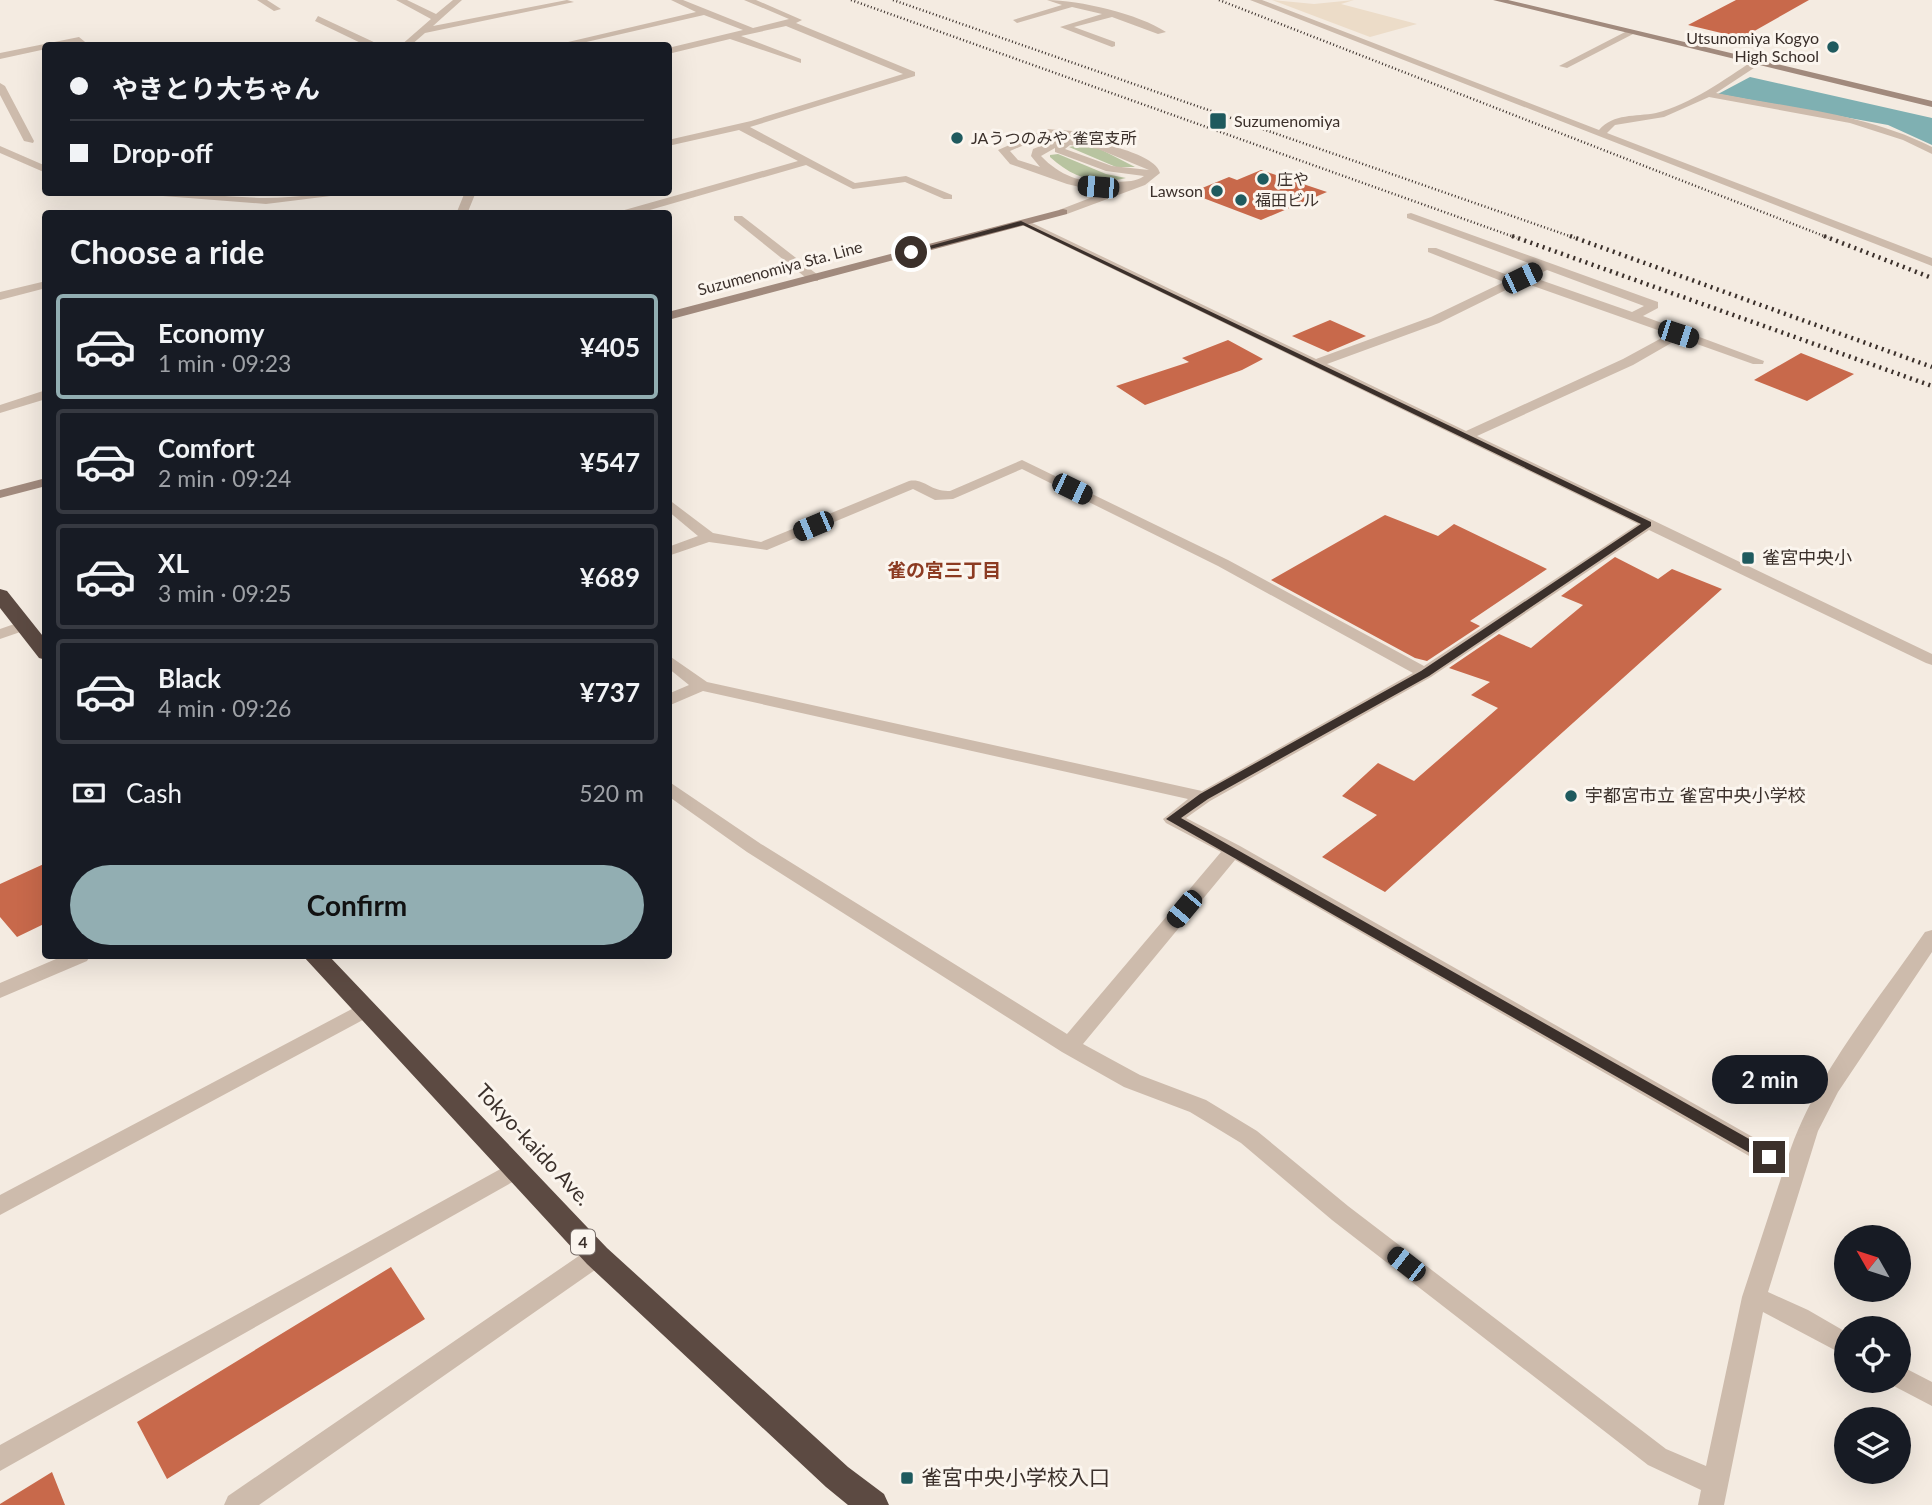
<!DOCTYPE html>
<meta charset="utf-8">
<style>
:root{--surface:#171b24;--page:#242831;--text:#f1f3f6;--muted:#9ea1a6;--line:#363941;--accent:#92aeb2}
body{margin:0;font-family:Lato,"Noto Sans JP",sans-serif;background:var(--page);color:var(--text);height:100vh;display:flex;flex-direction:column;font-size:26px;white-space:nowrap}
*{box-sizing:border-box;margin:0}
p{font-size:23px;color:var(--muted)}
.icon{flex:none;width:38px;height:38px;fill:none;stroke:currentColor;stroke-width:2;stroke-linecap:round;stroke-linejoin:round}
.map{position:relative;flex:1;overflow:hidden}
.panel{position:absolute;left:42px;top:210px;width:630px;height:749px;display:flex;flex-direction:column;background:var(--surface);border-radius:7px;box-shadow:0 7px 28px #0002}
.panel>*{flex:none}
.top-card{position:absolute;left:42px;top:42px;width:630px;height:154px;border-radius:7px;box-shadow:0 7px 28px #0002;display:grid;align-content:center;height:154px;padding:0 28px;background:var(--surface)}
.needle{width:46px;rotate:309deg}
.controls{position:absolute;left:1834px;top:1225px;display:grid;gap:14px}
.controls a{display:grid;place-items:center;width:77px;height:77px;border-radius:50%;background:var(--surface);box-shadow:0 7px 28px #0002;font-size:35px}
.end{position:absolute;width:32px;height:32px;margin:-16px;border:9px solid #3b302b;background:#fff;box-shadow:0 0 0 4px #fff}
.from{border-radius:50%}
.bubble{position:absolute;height:49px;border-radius:24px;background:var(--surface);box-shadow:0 7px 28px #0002;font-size:23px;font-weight:700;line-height:49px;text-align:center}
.car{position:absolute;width:21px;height:42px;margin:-21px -10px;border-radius:9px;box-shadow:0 0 5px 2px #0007;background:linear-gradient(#222 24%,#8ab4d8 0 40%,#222 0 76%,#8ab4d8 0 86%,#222 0)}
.top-card b{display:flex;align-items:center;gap:24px;height:66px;font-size:26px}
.top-card b+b{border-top:2px solid var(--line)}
.top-card i{width:18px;height:18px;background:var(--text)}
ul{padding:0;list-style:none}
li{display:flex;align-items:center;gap:21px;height:105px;margin:0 14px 10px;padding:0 14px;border:4px solid var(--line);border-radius:7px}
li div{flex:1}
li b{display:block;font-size:26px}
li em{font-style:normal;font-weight:700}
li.on{border-color:var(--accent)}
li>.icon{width:63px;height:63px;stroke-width:1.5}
h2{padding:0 28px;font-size:32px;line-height:84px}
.pay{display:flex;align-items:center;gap:18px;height:77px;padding:0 28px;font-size:26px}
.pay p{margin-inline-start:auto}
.primary-button{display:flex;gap:14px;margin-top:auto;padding:14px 28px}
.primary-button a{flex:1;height:80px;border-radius:42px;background:var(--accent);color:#111;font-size:28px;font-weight:700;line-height:80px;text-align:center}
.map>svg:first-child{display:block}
</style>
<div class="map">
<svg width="1932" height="1505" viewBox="0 0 1932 1505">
<rect width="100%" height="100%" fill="#f4ebe1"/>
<path fill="#b8c4a0" d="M 1079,145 L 1098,148 L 1135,167 L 1116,167 L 1069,147 Z
M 1058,154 L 1106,174 L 1126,178 C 1096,185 1073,178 1050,157 L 1050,155 Z"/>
<path fill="#ecdcc8" d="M 1272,0 L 1314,4 L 1354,0 L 1341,4 L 1417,24 L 1370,37 Z"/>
<path fill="#7fb0b2" d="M 1750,77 L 1932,118 L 1932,145 L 1888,125 L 1718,94 Z"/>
<path fill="#c8694b" d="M 1736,0 L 1809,0 L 1742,38 L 1688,25 Z
M 1261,170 L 1327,192 L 1261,220 L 1190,193 L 1229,177 L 1237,180 Z
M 1330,320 L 1366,336 L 1328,352 L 1292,336 Z
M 1228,340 L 1263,359 L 1242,370 L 1145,405 L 1116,386 L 1189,362 L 1182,358 Z
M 1801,353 L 1854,374 L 1807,401 L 1754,380 Z
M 1385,515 L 1438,536 L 1454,524 L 1547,569 L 1470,621 L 1480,626 L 1427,661 L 1415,658 L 1271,580 Z
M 1615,557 L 1658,579 L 1672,569 L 1722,589 L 1385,892 L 1322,857 L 1377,815 L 1342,796 L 1378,763 L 1414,781 L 1498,708 L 1471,695 L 1490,682 L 1449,668 L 1499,634 L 1531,648 L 1583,605 L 1561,596 Z
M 46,863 L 46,923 L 17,937 L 0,917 L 0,884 Z
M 391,1267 L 425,1319 L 167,1479 L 137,1422 Z
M 52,1472 L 65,1505 L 0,1505 L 0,1504 Z"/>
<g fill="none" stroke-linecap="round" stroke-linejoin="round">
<path fill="#cdbbac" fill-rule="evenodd" d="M 1629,30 L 1637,32 L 1567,68 L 1559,66 Z
M 1046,129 L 1073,131 L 1078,134 L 1073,137 L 1047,135 L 1010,151 L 1018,160 L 1040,167 L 1031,156 L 1033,149 C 1045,144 1057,139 1070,139 C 1089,139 1156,153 1160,173 L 1145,185 L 1067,214 L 1059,214 L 1059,210 L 1116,188 L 1084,188 L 1067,184 L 1010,164 L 998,150 ZM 1070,145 L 1098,149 L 1149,170 L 1112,166 L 1065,149 ZM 1055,148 L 1055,152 L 1106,171 L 1144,176 C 1136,182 1127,181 1117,182 C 1087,184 1063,179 1041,156 Z
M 734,216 L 742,216 L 818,275 L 818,281 L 810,281 L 734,220 Z"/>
<path fill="#cdbbac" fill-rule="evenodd" d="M 257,0 L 267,0 L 281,9 L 274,11 Z
M 396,0 L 407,0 L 436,14 L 453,0 L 462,0 L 433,26 L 567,0 L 574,2 L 425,33 L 410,46 L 400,46 L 431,19 Z
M 671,0 L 683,0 L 753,28 L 789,19 L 744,0 L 756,0 L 802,20 L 796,23 L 915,72 L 915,76 L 750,127 L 855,183 L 906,176 L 952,195 L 952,199 L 944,199 L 905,182 L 853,189 L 806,165 L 636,214 L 620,214 L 621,211 L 798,161 L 739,130 L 668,146 L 668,140 L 751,121 L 903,74 L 786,26 L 741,36 L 801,59 L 801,63 L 730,39 L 668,54 L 668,48 L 743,30 L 704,15 L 569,46 L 551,46 L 696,12 Z
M 1047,0 C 1079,0 1139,14 1166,32 L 1158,34 L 1112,17 L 1074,27 L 1115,42 L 1115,46 L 1112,47 L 1060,27 L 1102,14 L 1072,7 L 1017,23 L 1013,20 L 1062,5 Z
M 1250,0 L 1262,0 L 1599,130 C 1614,113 1635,117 1656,113 C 1691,104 1724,80 1754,60 L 1760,60 L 1760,64 L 1716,93 C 1790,108 1864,113 1932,147 L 1932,154 L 1903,140 L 1850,123 L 1709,97 L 1664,117 L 1615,125 L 1607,133 L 1932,258 L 1932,266 Z
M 318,16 L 378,44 L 379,46 L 367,46 L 315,21 Z
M 79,37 L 90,46 L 77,43 L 46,46 L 46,49 L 0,59 L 0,53 Z
M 0,83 L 5,86 L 34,141 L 33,143 L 24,141 L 0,95 Z
M 0,146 L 46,166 L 46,173 L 0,153 Z
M 145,192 C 185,192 225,197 265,198 C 297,198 330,192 363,192 L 266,204 L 150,195 Z
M 465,192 L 476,192 L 467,214 L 456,214 Z
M 1411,213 L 1658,302 L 1658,308 L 1643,316 L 1764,361 L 1763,364 L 1753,364 L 1680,338 L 1633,365 L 1477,436 L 1932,654 L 1932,665 L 1926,663 L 1649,530 L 1431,677 L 1210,801 L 1186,818 L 1240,846 L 1788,1157 C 1814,1076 1877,1002 1925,932 L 1932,930 L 1932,952 L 1838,1092 L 1818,1131 L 1768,1292 L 1808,1310 L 1846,1332 L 1846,1356 L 1763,1312 L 1724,1505 L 1698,1505 L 1701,1490 L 1648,1465 L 1332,1220 L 1241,1143 L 1190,1112 L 1124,1087 L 1062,1052 L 747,852 L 668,796 L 668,781 L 761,844 L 1067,1034 L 1221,852 L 1166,823 L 1163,819 L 1188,799 L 703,691 L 668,706 L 668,694 L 689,685 L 668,668 L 668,655 L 707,682 L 1202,791 L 1413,673 L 1218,566 L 1022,469 L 953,499 L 935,500 L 913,489 L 767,550 L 709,542 L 668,556 L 668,547 L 698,536 L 668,511 L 668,499 L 713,533 L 761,542 L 909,481 C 925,478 930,492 950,491 L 1022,460 L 1228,560 L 1424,666 L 1638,524 L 1018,223 L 1028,221 L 1316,359 L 1431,317 L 1504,282 L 1428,252 L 1428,248 L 1436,248 L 1513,277 L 1537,266 L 1407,218 L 1407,214 ZM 1547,270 L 1644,306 L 1632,312 L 1532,277 ZM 1522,282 L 1669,334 L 1623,359 L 1466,431 L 1327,364 L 1439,323 ZM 1235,860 L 1782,1175 L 1742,1297 L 1706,1466 L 1666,1449 L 1348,1206 L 1257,1131 L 1206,1100 L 1140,1075 L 1083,1044 Z
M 46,281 L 46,288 L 0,300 L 0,292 Z
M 46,390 L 46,399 L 0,413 L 0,405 Z
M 23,621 L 31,626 L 29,629 L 0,639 L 0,629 Z
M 63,956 L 90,956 L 87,961 L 0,998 L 0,983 Z
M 367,1001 L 374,1004 L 377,1009 L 374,1014 L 0,1215 L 0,1195 Z
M 517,1160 L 525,1163 L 528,1169 L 525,1175 L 0,1471 L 0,1445 Z
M 597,1246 L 605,1249 L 609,1256 L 605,1263 L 259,1505 L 224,1505 L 228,1496 L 589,1249 Z
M 1899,1365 L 1932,1382 L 1932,1406 L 1890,1384 L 1889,1381 L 1899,1381 Z"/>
<path fill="#a18a7d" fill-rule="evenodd" d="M 1493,0 L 1508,0 L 1932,101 L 1932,107 Z
M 1063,209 L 1067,210 L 1067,214 L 668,320 L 668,312 Z
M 46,478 L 46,486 L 0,498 L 0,490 Z"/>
<path fill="#5c4a42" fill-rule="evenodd" d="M 0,589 L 7,591 L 46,640 L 46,660 L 39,658 L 0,608 Z
M 303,956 L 329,956 L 607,1248 L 848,1467 L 884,1494 L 889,1505 L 848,1505 L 826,1487 L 587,1264 Z"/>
<path stroke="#3b302b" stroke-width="2.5" stroke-dasharray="1 2.5" stroke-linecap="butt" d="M 851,0 L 1517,238
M 893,0 L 1575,238
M 1219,0 L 1829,238"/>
<path stroke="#3b302b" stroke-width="4.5" stroke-dasharray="2 4.5" stroke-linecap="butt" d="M 1512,236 L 1932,386
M 1570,236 L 1932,367
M 1824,236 L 1932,278"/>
</g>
<path fill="#3b302b" d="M 1021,221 L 1651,522 L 1651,526 L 1429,676 L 1208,799 L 1181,818 L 1774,1153 L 1774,1161 L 1764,1161 L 1166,819 L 1200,794 L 1421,671 L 1641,524 L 1023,225 L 911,254 L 907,252 Z"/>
<g fill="#1f5a5e" stroke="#fbf5ee" stroke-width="2.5">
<circle cx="1833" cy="47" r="7"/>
<rect x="1209" y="112" width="18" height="18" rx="3.5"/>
<circle cx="957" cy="138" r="7"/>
<circle cx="1263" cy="179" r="7"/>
<circle cx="1217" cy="191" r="7"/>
<circle cx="1241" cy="200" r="7"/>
<rect x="1741" y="551" width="14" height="14" rx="3.5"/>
<circle cx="1571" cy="796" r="7"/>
<rect x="900" y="1471" width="14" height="14" rx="3.5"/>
</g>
<g text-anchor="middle" stroke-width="6" stroke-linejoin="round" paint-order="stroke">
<g font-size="16" fill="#3b302b" stroke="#fbf5ee" text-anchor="start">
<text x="1819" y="44" text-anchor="end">Utsunomiya Kogyo<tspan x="1819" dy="18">High School</tspan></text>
<text x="1234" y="127">Suzumenomiya</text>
<text x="971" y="144">JAうつのみや 雀宮支所</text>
<text x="1277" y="185">庄や</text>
<text x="1203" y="197" text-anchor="end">Lawson</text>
<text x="1255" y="206">福田ビル</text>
</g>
<g font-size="16" fill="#3b302b" stroke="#fbf5ee">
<text transform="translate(780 268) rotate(-15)" y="6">Suzumenomiya Sta. Line</text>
</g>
<rect fill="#fbf5ee" stroke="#756b66" stroke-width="2" x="571" y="1229.5" width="24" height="25" rx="5"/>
<g font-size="16" font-weight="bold" fill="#3b302b">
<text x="583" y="1248">4</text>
</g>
<g font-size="18" fill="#3b302b" stroke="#fbf5ee" text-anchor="start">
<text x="1762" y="564">雀宮中央小</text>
<text x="1585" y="802">宇都宮市立 雀宮中央小学校</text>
</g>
<g font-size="19" font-weight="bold" fill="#8c3b22" stroke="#fbf5ee">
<text x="944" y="577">雀の宮三丁目</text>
</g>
<g font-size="21" fill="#3b302b" stroke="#fbf5ee">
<text transform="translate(533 1145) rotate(47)" y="7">Tokyo-kaido Ave.</text>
</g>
<g font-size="21" fill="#3b302b" stroke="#fbf5ee" text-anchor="start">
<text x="921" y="1485">雀宮中央小学校入口</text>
</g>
</g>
</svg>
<div class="controls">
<a><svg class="needle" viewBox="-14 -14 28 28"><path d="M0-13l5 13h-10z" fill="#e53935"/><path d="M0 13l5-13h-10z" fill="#9ea1a6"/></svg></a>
<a><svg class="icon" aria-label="locate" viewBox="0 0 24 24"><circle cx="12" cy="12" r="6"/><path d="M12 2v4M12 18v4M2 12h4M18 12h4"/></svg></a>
<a><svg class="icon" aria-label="layers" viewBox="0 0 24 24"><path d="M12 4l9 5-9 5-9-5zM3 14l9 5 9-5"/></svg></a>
</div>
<i class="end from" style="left:911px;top:252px"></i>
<i class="end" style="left:1769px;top:1157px"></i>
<div class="bubble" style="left:1712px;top:1055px;width:116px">2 min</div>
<i class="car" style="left:1098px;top:187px;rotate:275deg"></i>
<i class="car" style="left:1522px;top:278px;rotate:64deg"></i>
<i class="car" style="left:1678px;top:334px;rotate:108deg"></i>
<i class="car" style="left:1072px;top:489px;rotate:116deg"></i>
<i class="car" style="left:813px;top:526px;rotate:247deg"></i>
<i class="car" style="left:1184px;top:909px;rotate:220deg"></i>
<i class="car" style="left:1406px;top:1264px;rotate:308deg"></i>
<div class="top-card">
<b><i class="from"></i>やきとり大ちゃん</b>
<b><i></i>Drop-off</b>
</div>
<section class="panel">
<h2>Choose a ride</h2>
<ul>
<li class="on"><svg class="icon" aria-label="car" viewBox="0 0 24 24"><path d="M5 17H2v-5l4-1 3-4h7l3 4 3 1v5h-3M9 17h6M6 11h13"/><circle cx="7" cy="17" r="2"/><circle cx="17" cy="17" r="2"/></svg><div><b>Economy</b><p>1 min · 09:23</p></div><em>¥405</em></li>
<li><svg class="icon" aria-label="car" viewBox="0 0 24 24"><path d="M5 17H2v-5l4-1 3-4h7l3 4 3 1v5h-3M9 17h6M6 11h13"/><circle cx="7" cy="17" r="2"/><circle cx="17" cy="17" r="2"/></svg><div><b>Comfort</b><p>2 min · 09:24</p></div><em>¥547</em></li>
<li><svg class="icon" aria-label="car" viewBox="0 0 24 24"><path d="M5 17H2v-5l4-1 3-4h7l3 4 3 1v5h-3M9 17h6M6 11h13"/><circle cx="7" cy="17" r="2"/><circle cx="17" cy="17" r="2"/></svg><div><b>XL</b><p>3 min · 09:25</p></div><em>¥689</em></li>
<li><svg class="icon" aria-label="car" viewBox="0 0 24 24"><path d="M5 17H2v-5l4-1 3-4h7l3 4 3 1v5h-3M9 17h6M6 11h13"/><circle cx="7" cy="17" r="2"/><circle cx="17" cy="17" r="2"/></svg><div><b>Black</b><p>4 min · 09:26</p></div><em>¥737</em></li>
</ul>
<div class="pay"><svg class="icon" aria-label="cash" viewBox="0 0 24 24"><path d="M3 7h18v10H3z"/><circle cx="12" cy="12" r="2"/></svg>Cash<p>520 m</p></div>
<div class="primary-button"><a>Confirm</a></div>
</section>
</div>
